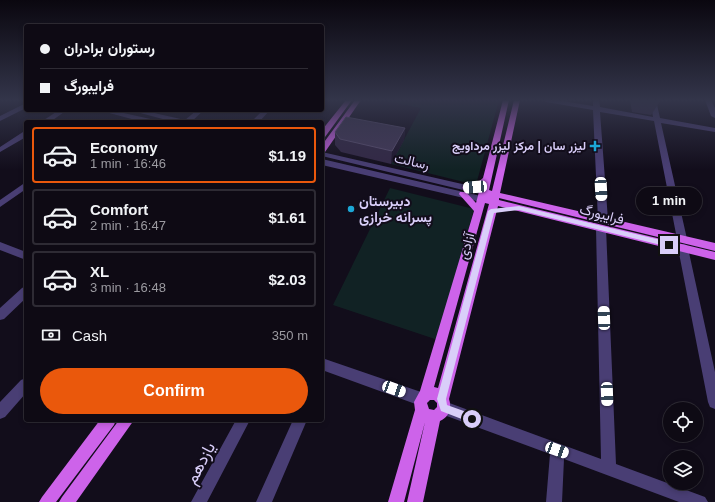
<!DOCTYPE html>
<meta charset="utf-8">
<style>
:root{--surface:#0e0a14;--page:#1c1822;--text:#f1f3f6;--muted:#9b9aa0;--line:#2e2b34;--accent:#ea580c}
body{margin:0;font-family:Helvetica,Vazirmatn,sans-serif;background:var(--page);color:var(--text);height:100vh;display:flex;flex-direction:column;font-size:15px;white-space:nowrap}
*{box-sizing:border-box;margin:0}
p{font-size:13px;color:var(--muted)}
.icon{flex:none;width:22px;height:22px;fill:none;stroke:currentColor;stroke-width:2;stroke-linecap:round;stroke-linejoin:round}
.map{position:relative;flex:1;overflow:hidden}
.details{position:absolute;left:24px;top:120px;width:300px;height:302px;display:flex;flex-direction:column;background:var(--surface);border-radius:4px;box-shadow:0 2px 6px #0003,0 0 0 1px var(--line)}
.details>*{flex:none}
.hud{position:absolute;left:24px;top:24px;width:300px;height:88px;border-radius:4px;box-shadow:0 2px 6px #0003,0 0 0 1px var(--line);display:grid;align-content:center;height:88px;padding:0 16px;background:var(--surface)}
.tools{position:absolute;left:663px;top:402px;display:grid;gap:8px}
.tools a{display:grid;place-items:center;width:40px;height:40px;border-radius:50%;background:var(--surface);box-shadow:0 2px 6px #0003,0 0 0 1px var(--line);font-size:20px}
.end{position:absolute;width:18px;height:18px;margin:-9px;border:5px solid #d9cef9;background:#111;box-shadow:0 0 0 2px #111}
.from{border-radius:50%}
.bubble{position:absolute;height:28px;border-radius:14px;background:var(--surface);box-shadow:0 2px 6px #0003,0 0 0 1px var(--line);font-size:13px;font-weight:800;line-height:28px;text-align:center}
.car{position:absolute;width:12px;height:24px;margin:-12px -6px;border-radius:5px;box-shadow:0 0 3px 1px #0007;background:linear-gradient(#fff 24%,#345 0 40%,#fff 0 76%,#345 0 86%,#fff 0)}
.hud b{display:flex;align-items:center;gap:14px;height:38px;font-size:15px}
.hud b+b{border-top:1px solid var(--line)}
.hud i{width:10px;height:10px;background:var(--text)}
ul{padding:7px 0 0;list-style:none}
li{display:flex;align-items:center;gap:12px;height:56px;margin:0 8px 6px;padding:0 8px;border:2px solid var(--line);border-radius:4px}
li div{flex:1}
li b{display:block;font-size:15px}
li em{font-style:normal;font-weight:800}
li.selected{border-color:var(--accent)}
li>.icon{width:36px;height:36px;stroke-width:1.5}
.pay{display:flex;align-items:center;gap:10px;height:44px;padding:0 16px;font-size:15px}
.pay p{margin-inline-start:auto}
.button{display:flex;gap:8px;margin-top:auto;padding:8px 16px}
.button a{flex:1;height:46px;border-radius:24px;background:var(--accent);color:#fff;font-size:16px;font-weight:800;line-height:46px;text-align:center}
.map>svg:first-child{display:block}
</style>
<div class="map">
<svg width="715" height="502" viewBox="0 0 715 502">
<rect width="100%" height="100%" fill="#120d1b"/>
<path fill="#112224" d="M 380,100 L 499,100 L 476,185 L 391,164 L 421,108 Z
M 390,188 L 474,209 L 438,340 L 333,305 Z"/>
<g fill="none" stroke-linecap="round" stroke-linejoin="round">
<path fill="#493e74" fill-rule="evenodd" d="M 543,100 L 557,100 L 593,106 L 593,100 L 599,100 L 600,107 L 653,117 L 650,100 L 656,100 L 660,118 L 715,128 L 715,132 L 661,123 L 687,239 L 685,242 L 679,242 L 677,239 L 654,121 L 600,112 L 608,220 L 603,223 L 598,220 L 593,110 L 546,102 Z
M 705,100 L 711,100 L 715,108 L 715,118 L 711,116 Z
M 26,103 L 26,108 L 0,121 L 0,116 Z
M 59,110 L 67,110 L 50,122 L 41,122 Z
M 98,110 L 110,110 L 155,120 L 156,122 L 143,122 Z
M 129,110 L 141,110 L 185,120 L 197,110 L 204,110 L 191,122 L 174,122 Z
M 263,110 L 270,110 L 259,122 L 251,122 Z
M 23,132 L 26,132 L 26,137 L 0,152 L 0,147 Z
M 322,152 L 484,189 L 488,192 L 484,195 L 322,156 Z
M 322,159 L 481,196 L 485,199 L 481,202 L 322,165 Z
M 26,182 L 26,189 L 0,207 L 0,200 Z
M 601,225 L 606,228 L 616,464 L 705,497 L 708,502 L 679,502 L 564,459 L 562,502 L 546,502 L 550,454 L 444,415 L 439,413 L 437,408 L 439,403 L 444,401 L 601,459 L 596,228 Z
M 0,242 L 26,252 L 26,260 L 0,250 Z
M 683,244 L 687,245 L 688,248 L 715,372 L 715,409 L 710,407 L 708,402 L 678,248 L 679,245 Z
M 26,286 L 26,298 L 4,319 L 0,320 L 0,308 L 22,288 Z
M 322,358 L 421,392 L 426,394 L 428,399 L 426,404 L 421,406 L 322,370 Z
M 26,378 L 26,393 L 5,417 L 0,419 L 0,402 L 21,380 Z
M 236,420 L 250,420 L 207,502 L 191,502 Z
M 293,420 L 307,420 L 272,502 L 256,502 Z"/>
<path fill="#cd63ea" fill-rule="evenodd" d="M 346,100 L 352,100 L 325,137 L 322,137 L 322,130 Z
M 355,100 L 361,100 L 325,152 L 322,152 L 322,145 Z
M 503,100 L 509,100 L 489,190 L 492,191 L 514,100 L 520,100 L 500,193 L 715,243 L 715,251 L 499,198 L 499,200 L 715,252 L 715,260 L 498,206 L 449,399 C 452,408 449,417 440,421 L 423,502 L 407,502 L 425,422 L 404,502 L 388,502 L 415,410 L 414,402 L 420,391 L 474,211 L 459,194 L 460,192 L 466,192 L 476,203 L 480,188 L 466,191 L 462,188 L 463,186 L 477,183 L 483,178 ZM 485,203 L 489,204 L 438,388 L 434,387 ZM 430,400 L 434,400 L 437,403 L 437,407 L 434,410 L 429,409 L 427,403 Z
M 100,420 L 116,420 L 114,425 L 56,502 L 39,502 L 42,497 Z
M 119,420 L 134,420 L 76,502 L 59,502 L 62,497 Z"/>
</g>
<path fill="#332846" d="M 630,100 L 661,100 L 651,115 L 632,112 Z
M 405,128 L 404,140 L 391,164 L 341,152 L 335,145 L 335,132 Z"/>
<path fill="#1e162d" d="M 405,128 L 404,140 L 391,164 L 392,151 Z"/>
<path fill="#443a5a" stroke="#5c5173" d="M 346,117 L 405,128 L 392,151 L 340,139 L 335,132 Z"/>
<linearGradient id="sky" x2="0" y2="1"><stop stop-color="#0a070f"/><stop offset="0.59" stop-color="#33354a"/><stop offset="1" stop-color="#33354a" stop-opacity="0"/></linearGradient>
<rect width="715" height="170" fill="url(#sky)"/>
<path fill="#d9cef9" d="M 519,206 L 669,242 L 672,245 L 669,247 L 519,210 L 494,213 L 446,399 L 447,405 L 475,415 L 476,419 L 475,422 L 472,423 L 441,411 L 437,399 L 488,211 L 491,209 Z"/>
<g fill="#1ca7d6" stroke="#120d1b" stroke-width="1.5">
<path d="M593 140h4v4h4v4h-4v4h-4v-4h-4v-4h4z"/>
<circle cx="351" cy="209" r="4"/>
</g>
<g text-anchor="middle" stroke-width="4" stroke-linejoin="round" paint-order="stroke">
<g font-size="12" font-weight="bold" fill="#d9cef9" stroke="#120d1b" text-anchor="end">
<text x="586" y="150">لیزر سان | مرکز لیزر مرداویج</text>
</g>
<g font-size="14" fill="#d9cef9" stroke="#120d1b">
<text transform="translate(412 161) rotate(13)" y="5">رسالت</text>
<text transform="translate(602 214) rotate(14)" y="5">فرایبورگ</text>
<text transform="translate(466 246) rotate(-75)" y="5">آزادی</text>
</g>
<g font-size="14" font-weight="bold" fill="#d9cef9" stroke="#120d1b" text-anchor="start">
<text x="359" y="206">دبیرستان<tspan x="359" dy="16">پسرانه خرازی</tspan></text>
</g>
<g font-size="17" fill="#d9cef9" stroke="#120d1b">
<text transform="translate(200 463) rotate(-62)" y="6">یازدهم</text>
</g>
</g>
</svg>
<div class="tools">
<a><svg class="icon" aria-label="locate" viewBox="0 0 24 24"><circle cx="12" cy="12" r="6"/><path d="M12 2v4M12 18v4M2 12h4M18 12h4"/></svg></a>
<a><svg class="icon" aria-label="layers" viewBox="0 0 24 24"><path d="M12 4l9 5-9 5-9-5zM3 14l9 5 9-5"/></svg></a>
</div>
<i class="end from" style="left:472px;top:419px"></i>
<i class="end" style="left:669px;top:245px"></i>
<div class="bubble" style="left:636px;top:187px;width:66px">1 min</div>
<i class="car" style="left:475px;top:187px;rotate:266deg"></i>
<i class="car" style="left:601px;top:189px;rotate:177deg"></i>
<i class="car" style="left:604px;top:318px;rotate:358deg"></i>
<i class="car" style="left:394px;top:389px;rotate:110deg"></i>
<i class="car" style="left:607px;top:394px;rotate:178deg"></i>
<i class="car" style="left:557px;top:450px;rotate:110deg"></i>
<div class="hud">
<b><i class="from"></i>رستوران برادران</b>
<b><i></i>فرایبورگ</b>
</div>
<section class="details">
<ul>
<li class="selected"><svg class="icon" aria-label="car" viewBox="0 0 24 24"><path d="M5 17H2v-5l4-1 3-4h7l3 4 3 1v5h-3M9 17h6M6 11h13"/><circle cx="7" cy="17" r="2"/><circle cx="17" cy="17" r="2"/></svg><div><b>Economy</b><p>1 min · 16:46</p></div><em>$1.19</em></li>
<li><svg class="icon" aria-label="car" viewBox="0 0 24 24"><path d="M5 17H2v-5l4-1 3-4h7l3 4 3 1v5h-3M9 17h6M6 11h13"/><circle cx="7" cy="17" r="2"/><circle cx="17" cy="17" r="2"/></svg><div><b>Comfort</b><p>2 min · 16:47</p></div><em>$1.61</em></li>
<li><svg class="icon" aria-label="car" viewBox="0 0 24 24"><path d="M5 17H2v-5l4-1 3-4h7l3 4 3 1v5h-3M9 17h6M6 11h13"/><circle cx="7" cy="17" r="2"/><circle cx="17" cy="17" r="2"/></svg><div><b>XL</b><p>3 min · 16:48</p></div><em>$2.03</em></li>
</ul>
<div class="pay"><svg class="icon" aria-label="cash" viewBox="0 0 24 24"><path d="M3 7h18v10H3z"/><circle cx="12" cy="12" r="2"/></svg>Cash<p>350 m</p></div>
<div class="button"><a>Confirm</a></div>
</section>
</div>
